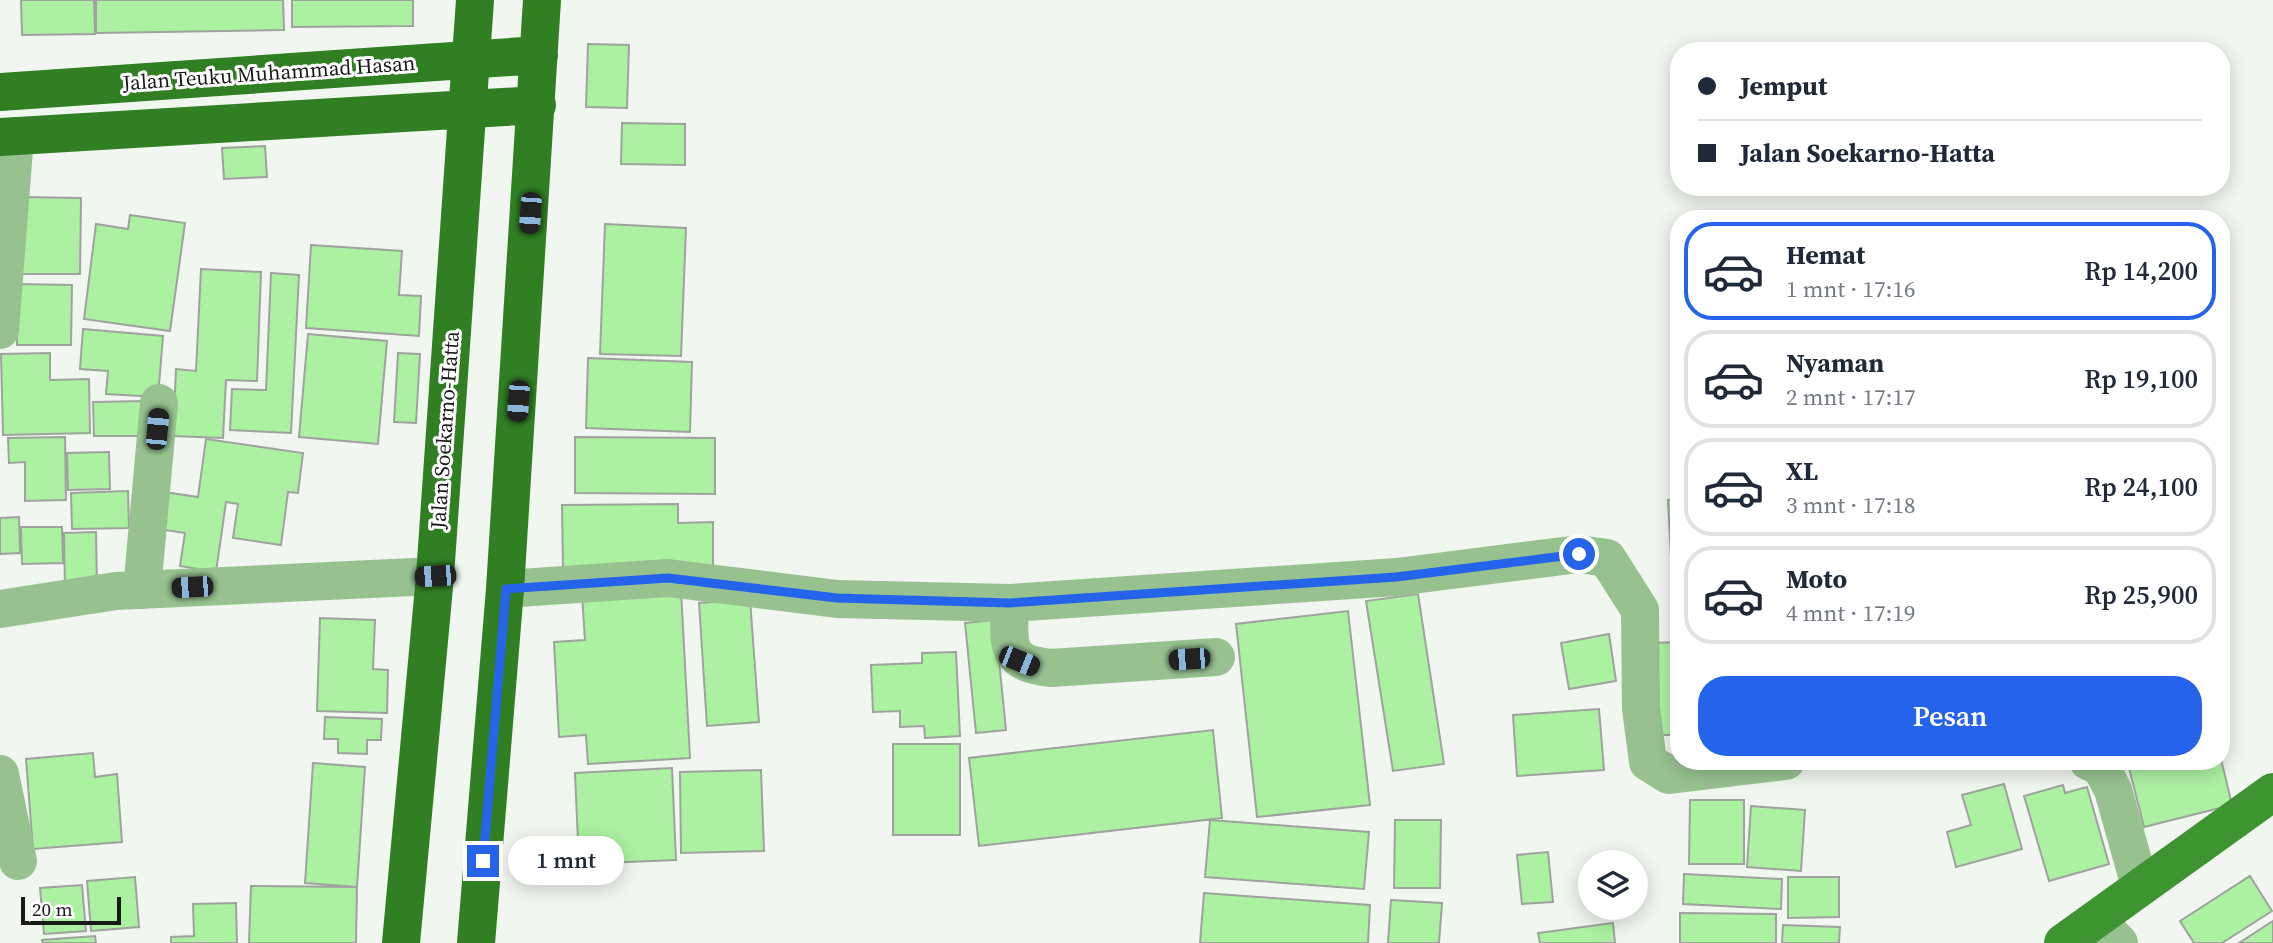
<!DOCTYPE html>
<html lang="id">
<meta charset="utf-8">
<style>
:root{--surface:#fff;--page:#f6f6f7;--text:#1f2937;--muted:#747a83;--line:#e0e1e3;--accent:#2563eb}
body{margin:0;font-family:"Source Serif 4",serif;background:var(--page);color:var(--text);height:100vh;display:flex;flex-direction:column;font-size:26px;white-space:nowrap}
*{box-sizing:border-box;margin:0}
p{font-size:23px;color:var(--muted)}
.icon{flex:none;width:38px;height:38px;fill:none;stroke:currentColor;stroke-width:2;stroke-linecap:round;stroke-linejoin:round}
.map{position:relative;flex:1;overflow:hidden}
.details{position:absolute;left:1670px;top:210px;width:560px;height:560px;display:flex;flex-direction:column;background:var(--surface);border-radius:28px;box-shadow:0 4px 18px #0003}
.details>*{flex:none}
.banner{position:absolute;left:1670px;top:42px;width:560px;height:154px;border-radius:28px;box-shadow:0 4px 18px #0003;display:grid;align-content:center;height:154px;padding:0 28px;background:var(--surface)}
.controls{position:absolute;left:1578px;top:850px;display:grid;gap:14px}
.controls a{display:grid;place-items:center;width:70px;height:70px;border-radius:50%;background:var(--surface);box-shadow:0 4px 18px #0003;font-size:35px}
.scale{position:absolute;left:21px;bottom:18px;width:100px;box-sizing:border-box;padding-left:7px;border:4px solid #181a18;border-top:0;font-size:19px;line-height:24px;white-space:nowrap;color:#181a18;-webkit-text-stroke:5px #fff;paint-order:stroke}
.end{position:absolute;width:32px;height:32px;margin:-16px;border:9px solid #2563eb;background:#fff;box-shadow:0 0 0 4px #fff}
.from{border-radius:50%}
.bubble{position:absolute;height:49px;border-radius:24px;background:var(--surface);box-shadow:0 4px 18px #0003;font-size:23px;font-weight:600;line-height:49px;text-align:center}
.car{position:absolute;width:21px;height:42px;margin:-21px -10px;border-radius:9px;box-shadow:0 0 5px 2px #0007;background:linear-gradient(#222 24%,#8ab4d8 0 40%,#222 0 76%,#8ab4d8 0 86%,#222 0)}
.banner b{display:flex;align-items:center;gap:24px;height:66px;font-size:26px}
.banner b+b{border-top:2px solid var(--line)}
.banner i{width:18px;height:18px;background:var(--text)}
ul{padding:12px 0 0;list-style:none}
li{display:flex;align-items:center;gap:21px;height:98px;margin:0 14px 10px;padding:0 14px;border:4px solid var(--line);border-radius:28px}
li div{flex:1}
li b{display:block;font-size:26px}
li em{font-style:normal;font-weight:600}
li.selected{border-color:var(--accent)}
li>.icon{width:63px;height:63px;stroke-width:1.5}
.cta{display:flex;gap:14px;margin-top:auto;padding:14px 28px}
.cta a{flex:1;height:80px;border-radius:28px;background:var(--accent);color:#fff;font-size:28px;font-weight:600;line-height:80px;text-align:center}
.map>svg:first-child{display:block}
</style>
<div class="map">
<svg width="2273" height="943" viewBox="0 0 2273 943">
<rect width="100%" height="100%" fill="#f1f6f0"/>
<path fill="#acf1a2" stroke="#9ea39d" stroke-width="2" d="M 21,0 L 94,0 L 95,34 L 22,35 Z
M 96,0 L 283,0 L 284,30 L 96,33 Z
M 292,0 L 413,0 L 413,26 L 292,27 Z
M 588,44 L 629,45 L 627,108 L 586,107 Z
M 622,123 L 685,124 L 685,165 L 621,164 Z
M 265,146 L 267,177 L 224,179 L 222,148 Z
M 22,197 L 81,198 L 80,274 L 12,274 Z
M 130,215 L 185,223 L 170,331 L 84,319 L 96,224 L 128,229 Z
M 605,224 L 686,228 L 681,356 L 600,354 Z
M 311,245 L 402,251 L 399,295 L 421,296 L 419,336 L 306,328 Z
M 201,269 L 261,272 L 257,381 L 226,380 L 223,438 L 173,436 L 176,369 L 196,371 Z
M 271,273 L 299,275 L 291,433 L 230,430 L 232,389 L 266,390 Z
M 18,284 L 72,285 L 71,345 L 17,345 Z
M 83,329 L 163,336 L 158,397 L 106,394 L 108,371 L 80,369 Z
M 308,334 L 387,341 L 378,444 L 299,437 Z
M 50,353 L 50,380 L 89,379 L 90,433 L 3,435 L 1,354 Z
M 398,353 L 420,354 L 416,423 L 394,422 Z
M 588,358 L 692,362 L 690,432 L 586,428 Z
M 144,401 L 145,436 L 94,436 L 93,402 Z
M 65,437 L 66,500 L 25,501 L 25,462 L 9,463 L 8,438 Z
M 575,437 L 715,438 L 715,494 L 575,493 Z
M 206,439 L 303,453 L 298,493 L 288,492 L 281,545 L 233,538 L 238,504 L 226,502 L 216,572 L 180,566 L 185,533 L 159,529 L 164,492 L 198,497 Z
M 109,452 L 110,489 L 68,490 L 67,453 Z
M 128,491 L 129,528 L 72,529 L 71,493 Z
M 1678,499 L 1678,576 L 1672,576 L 1668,500 Z
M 678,504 L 678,523 L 713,522 L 713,569 L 563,570 L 562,505 Z
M 19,517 L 20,553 L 0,554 L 0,518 Z
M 21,527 L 62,527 L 63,563 L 22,564 Z
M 96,532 L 97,588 L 65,589 L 64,533 Z
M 681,590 L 690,758 L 588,764 L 586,735 L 559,737 L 554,642 L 585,640 L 582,595 Z
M 1418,594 L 1444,764 L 1393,771 L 1366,601 Z
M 750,599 L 759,722 L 707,726 L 699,603 Z
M 1348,611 L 1370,805 L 1257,817 L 1236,624 Z
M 320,618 L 375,620 L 373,669 L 388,670 L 387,713 L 317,711 Z
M 995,620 L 1006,730 L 976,733 L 965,623 Z
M 1609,634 L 1616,681 L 1569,689 L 1561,643 Z
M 1678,642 L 1678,735 L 1650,735 L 1649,643 Z
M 956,652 L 960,736 L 925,738 L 924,726 L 900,727 L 900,711 L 873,712 L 871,665 L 922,663 L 922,653 Z
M 1599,709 L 1604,770 L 1517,776 L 1513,715 Z
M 325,717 L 382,719 L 381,740 L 367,740 L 367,754 L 338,753 L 338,739 L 324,739 Z
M 1213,730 L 1222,818 L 979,846 L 969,758 Z
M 893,744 L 960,744 L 960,835 L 893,835 Z
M 93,753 L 95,777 L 117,774 L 122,842 L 33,849 L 26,759 Z
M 2221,759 L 2232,805 L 2144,827 L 2129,768 L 2156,761 Z
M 313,763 L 365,767 L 357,887 L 305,883 Z
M 672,768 L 676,860 L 579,864 L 575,773 Z
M 761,770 L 764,851 L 681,853 L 680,772 Z
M 2004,784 L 2022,849 L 1956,867 L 1947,832 L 1971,825 L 1962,795 Z
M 2063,785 L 2065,793 L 2087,787 L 2109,864 L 2049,881 L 2024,796 Z
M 1690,800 L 1744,800 L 1744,864 L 1689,864 Z
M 1751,806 L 1805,810 L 1801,871 L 1747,867 Z
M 1210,820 L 1369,832 L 1364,889 L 1205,877 Z
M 1395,820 L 1441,820 L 1440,888 L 1394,888 Z
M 1548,852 L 1553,902 L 1522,904 L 1517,855 Z
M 1684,874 L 1782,879 L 1781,909 L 1683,904 Z
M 2250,876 L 2272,911 L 2222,943 L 2194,943 L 2180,921 Z
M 135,877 L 139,927 L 91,931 L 87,881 Z
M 1788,877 L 1839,877 L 1839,917 L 1788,918 Z
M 82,885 L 86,931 L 44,934 L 40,888 Z
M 251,886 L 357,887 L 356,943 L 249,943 Z
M 1204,893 L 1370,905 L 1368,943 L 1200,943 Z
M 1391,900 L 1442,903 L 1439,943 L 1388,943 Z
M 236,903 L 237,943 L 171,943 L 171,937 L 194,936 L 193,904 Z
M 1680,913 L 1776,914 L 1776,943 L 1680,943 Z
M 2273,921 L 2273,943 L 2239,943 Z
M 1613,923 L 1615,943 L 1540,943 L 1538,933 Z
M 1783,925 L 1840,927 L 1839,943 L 1782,943 Z
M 95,936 L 96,943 L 43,943 L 42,940 Z"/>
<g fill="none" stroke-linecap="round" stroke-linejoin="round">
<path stroke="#97c290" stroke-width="38" d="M 0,330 L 15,136
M 505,589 L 668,578 L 837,599 L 1010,603 L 1397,577 L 1579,554 L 1607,558 L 1640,610 L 1641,708 L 1648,762 L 1669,775 L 1786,761
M 142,590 L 159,403
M 1010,603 C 1009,644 1003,663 1051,668 L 1216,657
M 0,609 L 116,591 L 435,576
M 2088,761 L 2101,767 L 2113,790 L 2140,886
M 0,774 L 18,861
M 2096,920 L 2119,943"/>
<path stroke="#3f9432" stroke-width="38" d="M 2063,943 L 2273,792"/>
<path stroke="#307f23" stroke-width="38" d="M 0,92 L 539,55
M 0,137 L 537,105
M 401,943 L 435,576 L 475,0
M 476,943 L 505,589 L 542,0"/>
</g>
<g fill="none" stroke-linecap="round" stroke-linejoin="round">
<path stroke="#2563eb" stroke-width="9" d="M 483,861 L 506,589 L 668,578 L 837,598 L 1010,603 L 1396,577 L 1579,554"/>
</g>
<g text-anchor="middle" stroke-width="6" stroke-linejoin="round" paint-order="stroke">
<g font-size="21" fill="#181a18" stroke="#fff">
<text transform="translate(269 73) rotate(-4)" y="7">Jalan Teuku Muhammad Hasan</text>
<text transform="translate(445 430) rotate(-86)" y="7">Jalan Soekarno-Hatta</text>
</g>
</g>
</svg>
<div class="controls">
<a><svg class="icon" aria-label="layers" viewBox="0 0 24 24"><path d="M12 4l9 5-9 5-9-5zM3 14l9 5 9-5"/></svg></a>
</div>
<div class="scale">20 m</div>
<i class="end from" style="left:1579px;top:554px"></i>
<i class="end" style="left:483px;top:861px"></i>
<div class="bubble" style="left:508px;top:836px;width:116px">1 mnt</div>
<i class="car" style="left:530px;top:213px;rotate:184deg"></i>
<i class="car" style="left:518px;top:401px;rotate:184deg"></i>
<i class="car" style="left:157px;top:429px;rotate:5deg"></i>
<i class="car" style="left:435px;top:576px;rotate:267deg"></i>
<i class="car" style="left:192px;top:587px;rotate:267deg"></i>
<i class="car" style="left:1189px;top:659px;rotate:266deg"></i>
<i class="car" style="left:1019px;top:661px;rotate:112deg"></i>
<div class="banner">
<b><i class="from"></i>Jemput</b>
<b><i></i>Jalan Soekarno-Hatta</b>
</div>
<section class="details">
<ul>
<li class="selected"><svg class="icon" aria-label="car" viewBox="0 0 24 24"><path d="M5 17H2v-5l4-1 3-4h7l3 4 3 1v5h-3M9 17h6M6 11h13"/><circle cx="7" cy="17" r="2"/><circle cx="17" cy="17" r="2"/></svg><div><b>Hemat</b><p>1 mnt · 17:16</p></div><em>Rp 14,200</em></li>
<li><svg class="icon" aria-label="car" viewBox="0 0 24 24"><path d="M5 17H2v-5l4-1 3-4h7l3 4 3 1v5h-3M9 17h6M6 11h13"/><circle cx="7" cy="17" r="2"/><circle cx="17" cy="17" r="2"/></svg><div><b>Nyaman</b><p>2 mnt · 17:17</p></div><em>Rp 19,100</em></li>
<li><svg class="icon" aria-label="car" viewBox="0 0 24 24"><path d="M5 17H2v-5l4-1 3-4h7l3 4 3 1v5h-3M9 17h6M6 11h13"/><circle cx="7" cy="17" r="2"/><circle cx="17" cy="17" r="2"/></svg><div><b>XL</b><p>3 mnt · 17:18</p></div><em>Rp 24,100</em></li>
<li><svg class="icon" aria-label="car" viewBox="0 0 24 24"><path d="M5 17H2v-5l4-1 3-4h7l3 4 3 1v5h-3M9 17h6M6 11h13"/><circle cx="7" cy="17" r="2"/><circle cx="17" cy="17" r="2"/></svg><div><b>Moto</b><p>4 mnt · 17:19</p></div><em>Rp 25,900</em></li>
</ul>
<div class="cta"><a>Pesan</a></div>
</section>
</div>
